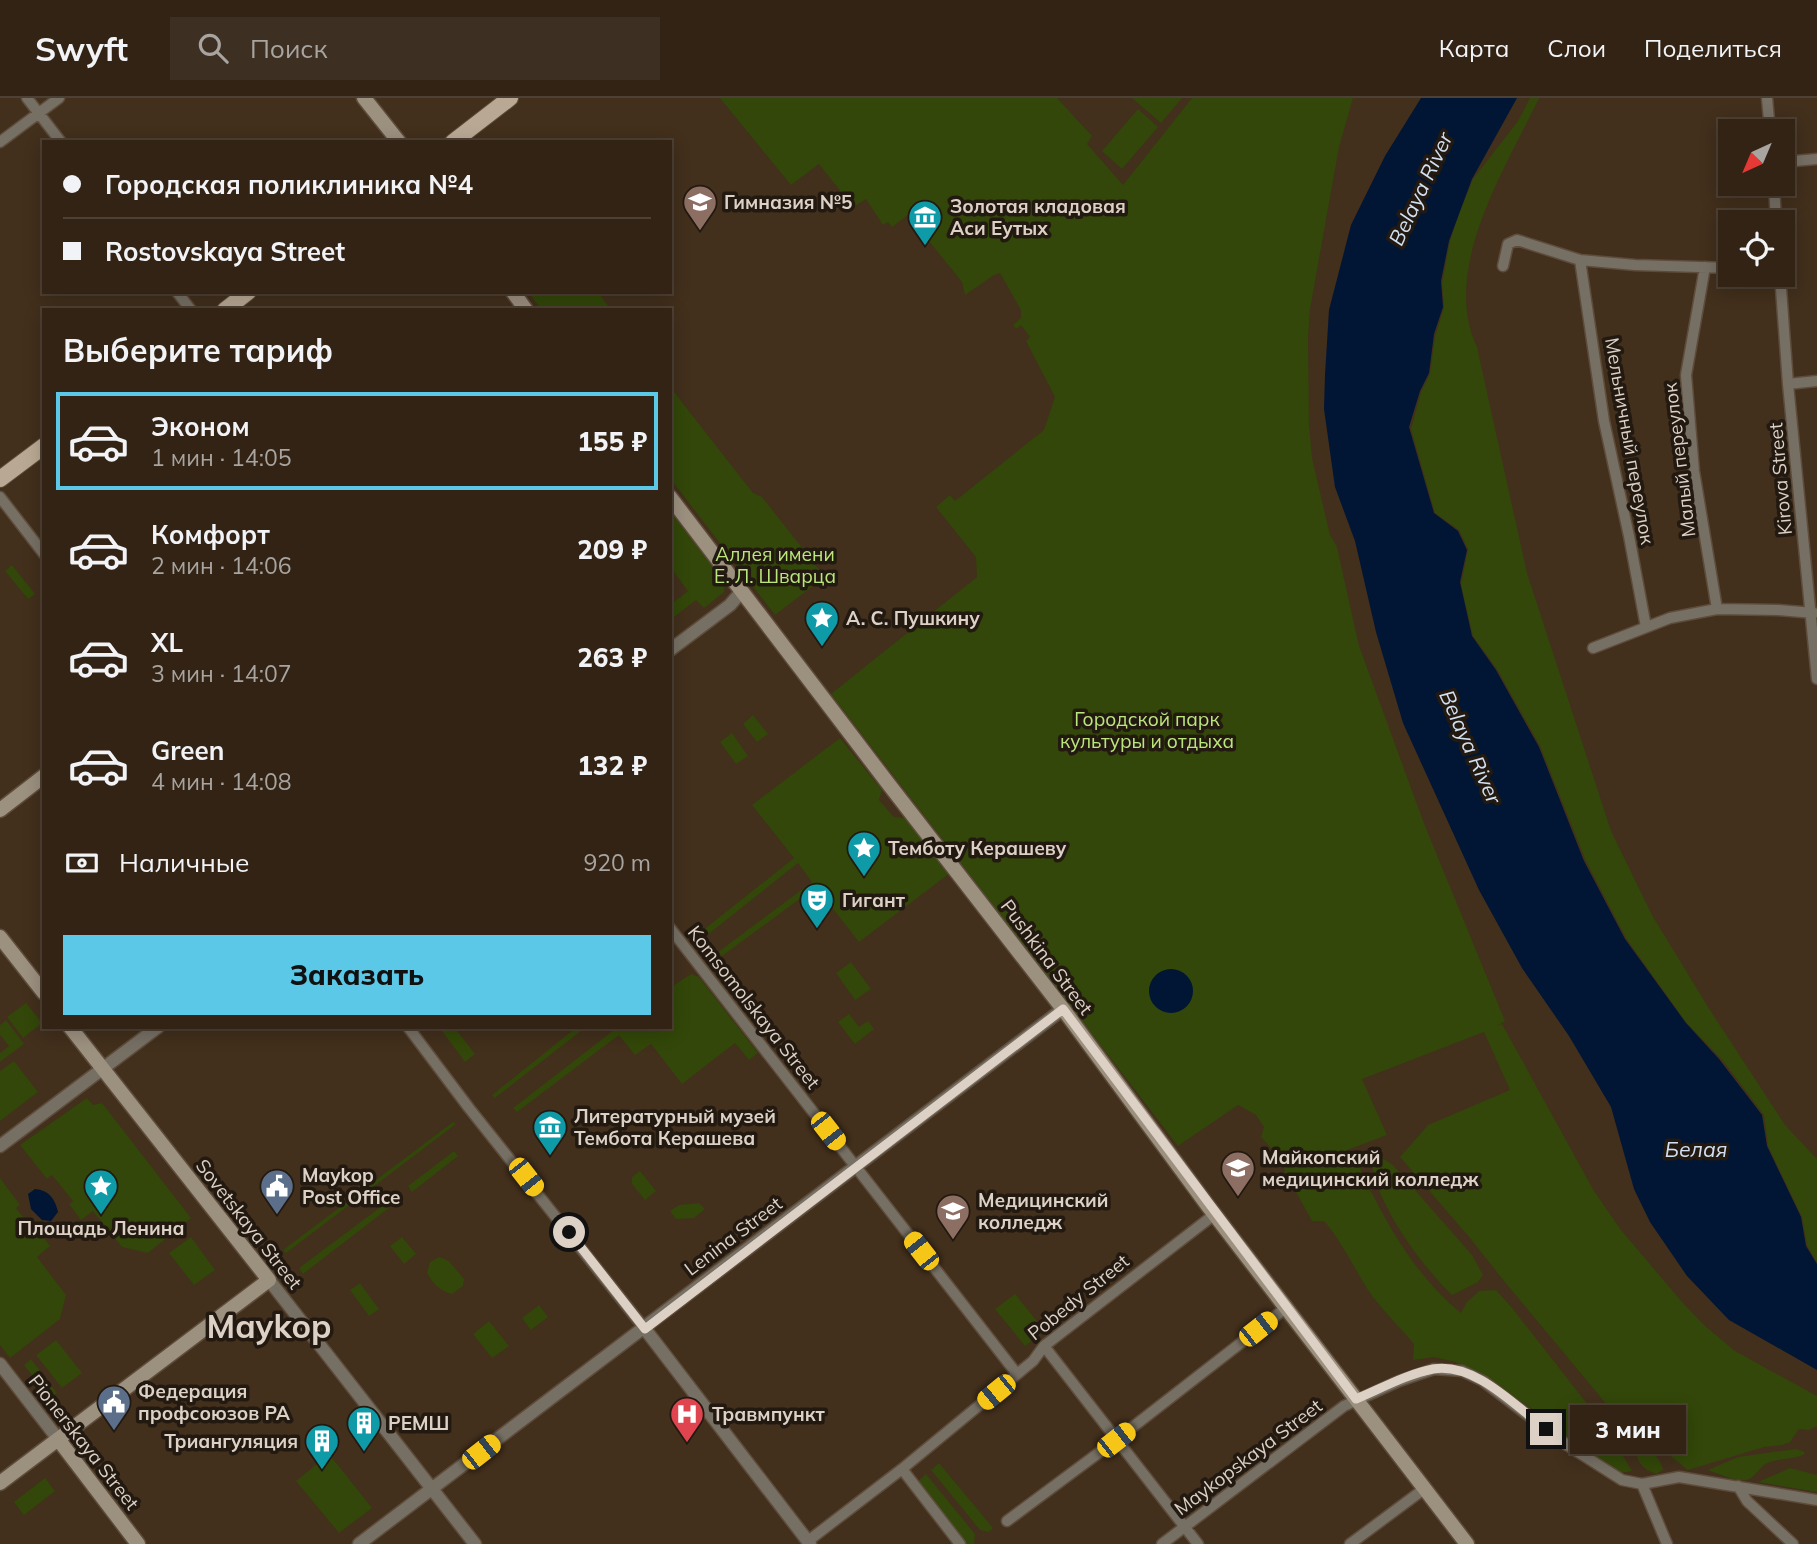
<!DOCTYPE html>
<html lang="ru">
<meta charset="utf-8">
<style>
:root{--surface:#322315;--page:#3d2f22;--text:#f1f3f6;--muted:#a8a4a0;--line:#4d4034;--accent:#5ac8e6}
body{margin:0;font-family:Mulish,sans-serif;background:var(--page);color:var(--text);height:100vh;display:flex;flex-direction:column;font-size:26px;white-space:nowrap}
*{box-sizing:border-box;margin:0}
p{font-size:23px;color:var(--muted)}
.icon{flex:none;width:38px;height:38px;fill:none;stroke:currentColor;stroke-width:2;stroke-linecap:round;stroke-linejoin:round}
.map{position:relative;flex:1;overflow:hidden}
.side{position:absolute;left:42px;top:210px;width:630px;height:721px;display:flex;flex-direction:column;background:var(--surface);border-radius:0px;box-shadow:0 4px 18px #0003,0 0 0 2px var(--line)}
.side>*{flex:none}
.banner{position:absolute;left:42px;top:42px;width:630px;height:154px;border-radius:0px;box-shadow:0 4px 18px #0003,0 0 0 2px var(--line);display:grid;align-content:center;height:154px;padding:0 21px;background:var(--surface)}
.needle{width:46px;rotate:224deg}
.controls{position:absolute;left:1718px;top:21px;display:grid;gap:14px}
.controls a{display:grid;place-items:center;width:77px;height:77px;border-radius:0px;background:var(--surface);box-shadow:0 4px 18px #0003,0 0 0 2px var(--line);font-size:35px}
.end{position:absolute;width:32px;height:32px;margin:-16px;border:9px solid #ddd1c6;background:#111;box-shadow:0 0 0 4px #111}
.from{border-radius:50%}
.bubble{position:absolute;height:49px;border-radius:0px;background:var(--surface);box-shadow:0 4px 18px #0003,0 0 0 2px var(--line);font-size:23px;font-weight:800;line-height:49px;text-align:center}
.car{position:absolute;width:21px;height:42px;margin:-21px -10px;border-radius:9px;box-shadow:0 0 5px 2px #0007;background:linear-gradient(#f5c518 24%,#345 0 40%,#f5c518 0 76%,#345 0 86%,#f5c518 0)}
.banner b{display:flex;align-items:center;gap:24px;height:66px;font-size:26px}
.banner b+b{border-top:2px solid var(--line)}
.banner i{width:18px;height:18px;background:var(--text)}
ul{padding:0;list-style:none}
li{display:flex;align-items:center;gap:21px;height:98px;margin:0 14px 10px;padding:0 7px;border:4px solid transparent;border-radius:0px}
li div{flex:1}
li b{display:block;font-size:26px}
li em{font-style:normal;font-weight:800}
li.on{border-color:var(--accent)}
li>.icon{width:63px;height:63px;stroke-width:1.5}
h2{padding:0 21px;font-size:32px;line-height:84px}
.pay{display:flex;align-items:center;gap:18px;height:77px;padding:0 21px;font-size:26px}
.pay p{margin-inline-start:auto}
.action{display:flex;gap:14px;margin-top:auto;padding:14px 21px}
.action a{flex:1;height:80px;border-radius:0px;background:var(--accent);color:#111;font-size:28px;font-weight:800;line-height:80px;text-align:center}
header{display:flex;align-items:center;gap:42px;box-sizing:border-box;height:98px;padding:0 35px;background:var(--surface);border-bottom:2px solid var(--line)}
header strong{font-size:33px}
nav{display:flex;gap:38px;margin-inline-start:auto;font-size:24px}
.search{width:490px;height:63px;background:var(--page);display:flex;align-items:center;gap:18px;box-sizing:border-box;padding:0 24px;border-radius:0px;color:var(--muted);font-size:26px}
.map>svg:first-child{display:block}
</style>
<header>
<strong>Swyft</strong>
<div class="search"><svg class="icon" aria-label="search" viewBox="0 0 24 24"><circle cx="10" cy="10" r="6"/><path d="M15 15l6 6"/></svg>Поиск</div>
<nav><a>Карта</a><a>Слои</a><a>Поделиться</a></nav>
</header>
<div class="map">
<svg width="1817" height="1446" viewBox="0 0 1817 1446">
<rect width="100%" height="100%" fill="#422f1c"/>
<path fill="#324709" d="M 720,0 L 1057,0 L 1092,38 L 1087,46 L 1123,87 L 1192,0 L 1353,0 L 1339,49 L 1310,211 L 1308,240 L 1309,327 L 1312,360 L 1330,437 L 1337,449 L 1359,548 L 1425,728 L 1505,923 L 1497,928 L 1502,926 L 1594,1093 L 1621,1132 L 1682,1204 L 1704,1227 L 1735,1253 L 1817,1298 L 1817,1328 L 1809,1332 L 1799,1331 L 1790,1344 L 1782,1347 L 1764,1349 L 1688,1372 L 1608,1308 L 1504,1183 L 1470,1140 L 1400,1059 L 1428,1027 L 1510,992 L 1484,934 L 1362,981 L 1387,1037 L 1334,1057 L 1341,1065 L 1360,1067 C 1362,1082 1368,1088 1375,1101 C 1397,1144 1424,1185 1461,1215 L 1467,1204 L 1479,1193 L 1496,1192 L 1513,1211 L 1595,1316 L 1598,1333 L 1623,1358 L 1632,1373 L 1620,1375 L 1568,1341 L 1546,1320 L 1473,1272 L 1455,1264 L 1434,1259 L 1413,1262 L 1414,1246 C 1400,1229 1379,1209 1368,1192 C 1353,1168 1342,1144 1324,1123 L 1312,1123 L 1285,1074 L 1283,1063 L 1261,1039 L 1264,1029 L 1256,1017 L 1238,1007 L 1178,1048 L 831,596 L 977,479 L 976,459 L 936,409 L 950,397 L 955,403 L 1044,332 L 1055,299 L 1026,243 L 1030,239 L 1021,227 L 1016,231 L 1013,227 L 1021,220 L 1021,212 L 1000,175 L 994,177 L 965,197 L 962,184 L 908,117 L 892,129 L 888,124 L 883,127 L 866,101 L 853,109 L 819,66 L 791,87 Z
M 1132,0 L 1182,0 L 1161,25 Z
M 1530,0 L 1539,0 C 1506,70 1440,171 1477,249 L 1527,475 L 1611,733 L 1652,817 L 1708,909 L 1785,1027 L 1817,1061 L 1817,1165 L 1807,1147 L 1802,1119 L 1768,1048 L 1764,1017 L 1724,964 L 1685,923 L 1626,840 L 1586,763 L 1540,648 L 1497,571 L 1473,538 L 1461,487 L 1468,451 L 1459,432 L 1435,415 L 1411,331 L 1421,294 L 1430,276 L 1435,239 L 1444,209 L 1442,185 L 1450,143 L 1458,118 L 1473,81 L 1518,23 Z
M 1138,11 L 1158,29 L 1122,71 L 1102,53 Z
M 528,194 L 598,194 L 611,212 L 542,212 Z
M 670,289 L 753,395 L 762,399 L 825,479 L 775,517 L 670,380 Z
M 670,413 L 725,485 L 724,494 L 704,510 L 696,502 L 670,522 L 670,507 L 688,493 L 674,474 L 670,477 Z
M 12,467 L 35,496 L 28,501 L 5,473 Z
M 753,617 L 768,636 L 757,644 L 743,626 Z
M 732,635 L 748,658 L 736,666 L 720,644 Z
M 840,640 L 882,692 L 879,702 L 894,719 L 907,720 L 950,775 L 859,844 L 816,789 L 722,858 L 718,854 L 812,784 L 798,765 L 706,838 L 702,833 L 794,760 L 752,707 Z
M 851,864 L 871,891 L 855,902 L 836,875 Z
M 691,876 L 699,879 L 758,955 L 749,962 L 735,945 L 682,986 L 651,946 L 635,957 L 619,937 L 517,1014 L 513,1010 L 618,929 L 670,929 L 670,890 Z
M 26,905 L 42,925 L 23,940 L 7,919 Z
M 849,916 L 859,929 L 868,923 L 874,931 L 855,946 L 838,924 Z
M 6,922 L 24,946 L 0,964 L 0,955 L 9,948 L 0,937 L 0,927 Z
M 439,929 L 454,929 L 475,956 L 465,964 Z
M 577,929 L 586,929 L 495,1000 L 492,997 Z
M 14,963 L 38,994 L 0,1023 L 0,973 Z
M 87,1000 L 93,1007 L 102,1005 L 191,1120 L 148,1155 L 122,1149 L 93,1113 L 81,1122 L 69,1106 L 73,1103 L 52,1077 L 47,1081 L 20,1047 Z
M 453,1024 L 456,1026 L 286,1155 L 283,1152 Z
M 454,1053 L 458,1058 L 412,1094 L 408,1088 Z
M 1379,1058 L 1393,1067 L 1472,1157 L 1483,1177 L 1478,1184 L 1452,1197 C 1422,1168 1379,1110 1372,1068 Z
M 640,1073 L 656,1093 L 645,1102 L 632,1086 L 632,1079 Z
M 0,1080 L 20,1107 L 16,1110 L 33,1132 L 36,1129 L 50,1148 L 37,1159 L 66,1197 L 60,1221 L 10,1260 L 0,1247 Z
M 390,1102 L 394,1106 L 303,1176 L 299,1170 Z
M 699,1105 L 705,1111 L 694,1120 L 676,1121 L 670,1113 L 679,1107 Z
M 191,1139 L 215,1172 L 194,1187 L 169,1155 Z
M 402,1139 L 416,1156 L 404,1166 L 390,1148 Z
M 439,1159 L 449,1163 L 464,1181 L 463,1188 L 452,1196 C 440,1193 433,1186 427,1175 L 430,1164 Z
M 360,1185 L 379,1211 L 369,1218 L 350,1192 Z
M 1015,1196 L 1045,1233 L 1025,1248 L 995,1211 Z
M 539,1207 L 548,1219 L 531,1232 L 522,1220 Z
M 489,1223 L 509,1248 L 492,1260 L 473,1236 Z
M 56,1242 L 82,1275 L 62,1290 L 36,1257 Z
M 31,1261 L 57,1295 L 50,1300 L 24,1267 Z
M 1642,1348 C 1653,1352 1659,1360 1663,1371 L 1657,1376 C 1646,1373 1635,1365 1637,1352 Z
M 1795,1351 L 1803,1353 L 1805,1356 C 1793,1362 1779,1360 1767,1365 C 1760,1369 1757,1376 1751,1380 C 1740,1387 1720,1376 1708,1372 L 1738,1359 Z
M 329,1356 L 372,1410 L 339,1435 L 296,1383 Z
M 939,1365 L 993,1430 L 989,1434 L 980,1432 L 931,1372 Z
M 1790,1370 L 1817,1377 L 1817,1394 L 1758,1384 Z
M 926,1376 L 975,1436 L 974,1446 L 964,1446 L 916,1385 Z
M 45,1380 L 55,1393 L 24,1417 L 14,1404 Z"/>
<path fill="#001634" d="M 1421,0 L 1517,0 L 1472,81 L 1449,143 L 1441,183 L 1443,209 L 1434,236 L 1429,275 L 1420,293 L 1409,329 L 1434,415 L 1458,433 L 1467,452 L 1460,484 L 1472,538 L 1496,572 L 1539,649 L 1584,763 L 1625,841 L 1686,925 L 1719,961 L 1762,1017 L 1767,1048 L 1801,1119 L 1806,1148 L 1817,1166 L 1817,1272 L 1729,1222 L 1687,1178 L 1650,1124 L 1634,1091 L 1611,1009 L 1569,938 L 1522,870 L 1479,792 L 1403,625 L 1376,534 L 1355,443 L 1335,389 L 1324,311 L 1325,277 L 1329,212 L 1351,127 L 1385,58 Z
M1149 893a22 22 0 1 1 44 0a22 22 0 1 1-44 0Z
M 35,1091 C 49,1092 55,1101 58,1114 L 51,1123 L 42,1122 L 31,1111 L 28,1096 Z"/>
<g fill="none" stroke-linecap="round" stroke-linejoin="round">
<g stroke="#5e4c3b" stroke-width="13">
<path id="minor" d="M 27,0 L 61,44
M 1767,0 L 1770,33
M 0,44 L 59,0
M 1783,64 L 1817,61
M 1774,86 L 1776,124
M 1580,162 L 1604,323 L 1629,438 L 1646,529
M 1503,168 L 1508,146 L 1517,142 L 1580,162 L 1635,167 L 1731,170
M 1705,169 L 1686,277 L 1694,373 L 1717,511
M 1780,177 L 1788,286 L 1817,581
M 177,194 L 191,212
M 1788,286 L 1817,283
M 0,399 L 44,456
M 1593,550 L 1670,520 L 1717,511 L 1778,512 L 1814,515
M 670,830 L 1017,1276
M 408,929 L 469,1010 L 645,1231
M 1044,1248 L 1198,1446
M 902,1371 L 960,1446
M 1642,1386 L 1667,1446
M 1738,1388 L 1747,1403 L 1793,1446
M 1007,1423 L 1116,1342 L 1287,1209
M 808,1443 L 902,1371 L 1033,1263 L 1044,1248 L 1215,1116
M 1162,1446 L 1344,1308 L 1399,1283 L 1434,1271 L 1462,1273 L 1483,1283 L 1567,1347 L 1622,1382 L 1642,1386 L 1679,1379 L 1817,1402
M 1350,1446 L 1424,1391"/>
</g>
<g stroke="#5e4c3b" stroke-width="15">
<path id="tertiary" d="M 670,552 L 730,507 L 742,493
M 0,1048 L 158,929
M 269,1182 L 475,1446
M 645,1231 L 810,1446
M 0,1266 L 58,1341
M 359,1446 L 1063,911"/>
</g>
<g stroke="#5e4c3b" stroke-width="17">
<path id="secondary" d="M 364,0 L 399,44
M 513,194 L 526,212
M 670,399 L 887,684 L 1063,911 L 1208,1108 L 1467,1446
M 0,712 L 44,678
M 0,839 L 44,895
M 58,1341 L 138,1446
M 0,1385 L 269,1182 L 70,929"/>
</g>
<g stroke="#5e4c3b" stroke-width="18">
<path id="primary" d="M 453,44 L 510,0
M 225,212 L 248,194
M 0,381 L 44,348"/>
</g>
<use href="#minor" stroke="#766f64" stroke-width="10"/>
<use href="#tertiary" stroke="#766f64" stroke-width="12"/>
<use href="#secondary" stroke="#9c907f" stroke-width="14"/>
<use href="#primary" stroke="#b9a994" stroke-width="16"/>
</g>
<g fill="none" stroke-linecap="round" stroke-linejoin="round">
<path stroke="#ddd1c6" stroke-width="9" d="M 569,1134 L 645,1231 L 1063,911 L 1356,1301 C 1380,1291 1407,1276 1433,1271 C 1475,1264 1515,1308 1546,1331"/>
</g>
<defs>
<g id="school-pin" transform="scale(1.75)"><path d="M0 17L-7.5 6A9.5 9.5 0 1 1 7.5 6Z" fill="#8d6e63" stroke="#221911"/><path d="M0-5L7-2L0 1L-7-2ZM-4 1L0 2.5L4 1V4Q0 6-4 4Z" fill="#fff"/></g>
<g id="museum-pin" transform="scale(1.75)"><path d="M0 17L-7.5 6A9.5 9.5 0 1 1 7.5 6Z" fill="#0f9aa8" stroke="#221911"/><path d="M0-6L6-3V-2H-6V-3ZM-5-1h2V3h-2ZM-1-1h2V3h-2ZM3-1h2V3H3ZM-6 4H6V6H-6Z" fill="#fff"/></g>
<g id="sight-pin" transform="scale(1.75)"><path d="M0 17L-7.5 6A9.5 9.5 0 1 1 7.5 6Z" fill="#0f9aa8" stroke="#221911"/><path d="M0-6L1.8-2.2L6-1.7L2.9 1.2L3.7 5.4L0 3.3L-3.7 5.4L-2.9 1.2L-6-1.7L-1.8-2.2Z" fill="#fff"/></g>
<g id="theatre-pin" transform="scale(1.75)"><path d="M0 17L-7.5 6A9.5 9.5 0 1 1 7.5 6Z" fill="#0f9aa8" stroke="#221911"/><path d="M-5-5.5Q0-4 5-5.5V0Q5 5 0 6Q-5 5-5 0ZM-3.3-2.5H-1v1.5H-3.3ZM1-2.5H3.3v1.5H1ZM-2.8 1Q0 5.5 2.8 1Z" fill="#fff"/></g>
<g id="university-pin" transform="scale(1.75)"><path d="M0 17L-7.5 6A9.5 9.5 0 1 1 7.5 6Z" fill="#8d6e63" stroke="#221911"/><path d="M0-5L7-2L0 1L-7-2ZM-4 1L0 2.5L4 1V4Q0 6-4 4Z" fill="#fff"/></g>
<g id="civic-pin" transform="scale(1.75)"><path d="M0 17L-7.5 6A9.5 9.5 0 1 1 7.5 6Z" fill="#5c6f8a" stroke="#221911"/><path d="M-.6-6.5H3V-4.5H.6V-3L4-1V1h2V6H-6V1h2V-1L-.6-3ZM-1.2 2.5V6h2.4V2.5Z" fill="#fff"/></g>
<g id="hospital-pin" transform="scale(1.75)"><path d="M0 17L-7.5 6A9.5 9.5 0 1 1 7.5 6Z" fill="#e0444e" stroke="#221911"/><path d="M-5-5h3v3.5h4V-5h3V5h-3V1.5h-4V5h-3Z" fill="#fff"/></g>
<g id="building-pin" transform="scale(1.75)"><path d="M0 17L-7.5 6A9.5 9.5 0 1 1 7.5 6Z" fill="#0f9aa8" stroke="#221911"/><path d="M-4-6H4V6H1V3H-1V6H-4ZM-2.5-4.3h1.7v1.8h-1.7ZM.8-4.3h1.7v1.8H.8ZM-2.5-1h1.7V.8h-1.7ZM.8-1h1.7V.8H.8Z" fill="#fff"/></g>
</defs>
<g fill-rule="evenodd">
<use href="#school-pin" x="700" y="104"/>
<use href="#museum-pin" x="925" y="119"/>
<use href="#sight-pin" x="822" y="520"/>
<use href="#sight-pin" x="864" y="750"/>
<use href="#theatre-pin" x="817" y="802"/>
<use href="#museum-pin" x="550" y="1029"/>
<use href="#university-pin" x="1238" y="1070"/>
<use href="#sight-pin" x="101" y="1088"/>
<use href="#civic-pin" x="277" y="1088"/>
<use href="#university-pin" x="953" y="1113"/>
<use href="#civic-pin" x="114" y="1304"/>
<use href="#hospital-pin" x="687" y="1316"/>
<use href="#building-pin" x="364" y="1325"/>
<use href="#building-pin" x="322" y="1343"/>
</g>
<g text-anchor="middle" stroke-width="7" stroke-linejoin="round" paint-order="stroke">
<g font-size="19" font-weight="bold" fill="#ddd1c6" stroke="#221911" text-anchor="start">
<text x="724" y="111">Гимназия №5</text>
<text x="950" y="115">Золотая кладовая<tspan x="950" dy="22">Аси Еутых</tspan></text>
<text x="846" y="527">А. С. Пушкину</text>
<text x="888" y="757">Темботу Керашеву</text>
<text x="842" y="809">Гигант</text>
<text x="574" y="1025">Литературный музей<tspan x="574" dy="22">Тембота Керашева</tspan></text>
<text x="1262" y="1066">Майкопский<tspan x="1262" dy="22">медицинский колледж</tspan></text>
<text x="302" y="1084">Maykop<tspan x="302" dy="22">Post Office</tspan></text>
<text x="978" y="1109">Медицинский<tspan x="978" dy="22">колледж</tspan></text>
<text x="101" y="1137" text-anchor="middle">Площадь Ленина</text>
<text x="138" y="1300">Федерация<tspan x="138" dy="22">профсоюзов РА</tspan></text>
<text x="712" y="1323">Травмпункт</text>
<text x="388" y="1332">РЕМШ</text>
<text x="298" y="1350" text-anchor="end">Триангуляция</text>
</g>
<g font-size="19" fill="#ddd1c6" stroke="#221911">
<text transform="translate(1630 343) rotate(80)" y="7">Мельничный переулок</text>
<text transform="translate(1679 362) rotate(-97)" y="7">Малый переулок</text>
<text transform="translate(1780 381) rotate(-95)" y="7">Kirova Street</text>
<text transform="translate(1047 859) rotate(53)" y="7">Pushkina Street</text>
<text transform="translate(754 909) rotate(52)" y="7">Komsomolskaya Street</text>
<text transform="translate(249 1126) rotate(52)" y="7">Sovetskaya Street</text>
<text transform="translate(733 1138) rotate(-37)" y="7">Lenina Street</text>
<text transform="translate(1078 1199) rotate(-39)" y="7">Pobedy Street</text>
<text transform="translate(84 1344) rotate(52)" y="7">Pionerskaya Street</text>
<text transform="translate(1248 1359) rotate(-37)" y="7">Maykopskaya Street</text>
</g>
<g font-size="19" fill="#bbe67b" stroke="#221911">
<text x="775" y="463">Аллея имени<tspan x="775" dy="22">Е. Л. Шварца</tspan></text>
<text x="1147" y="628">Городской парк<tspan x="1147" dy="22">культуры и отдыха</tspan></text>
</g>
<g font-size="21" font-style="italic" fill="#d2e0f2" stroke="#221911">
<text transform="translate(1421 91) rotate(-65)" y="7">Belaya River</text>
<text transform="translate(1470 649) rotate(66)" y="7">Belaya River</text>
<text x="1696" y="1059">Белая</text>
</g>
<g font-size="33" font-weight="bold" fill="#ddd1c6" stroke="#221911">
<text x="269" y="1240">Maykop</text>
</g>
</g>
</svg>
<div class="controls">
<a><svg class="needle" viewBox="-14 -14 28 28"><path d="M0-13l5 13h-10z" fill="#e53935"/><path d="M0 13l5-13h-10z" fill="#a8a4a0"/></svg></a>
<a><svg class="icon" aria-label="locate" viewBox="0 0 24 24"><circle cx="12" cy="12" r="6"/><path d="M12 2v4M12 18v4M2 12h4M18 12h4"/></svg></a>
</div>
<i class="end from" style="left:569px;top:1134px"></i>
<i class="end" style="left:1546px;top:1331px"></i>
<div class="bubble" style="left:1570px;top:1307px;width:116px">3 мин</div>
<i class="car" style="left:828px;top:1033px;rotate:142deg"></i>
<i class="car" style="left:526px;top:1079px;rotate:142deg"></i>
<i class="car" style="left:921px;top:1153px;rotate:322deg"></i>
<i class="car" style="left:1258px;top:1231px;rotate:52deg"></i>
<i class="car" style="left:996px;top:1294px;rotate:231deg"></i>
<i class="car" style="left:1116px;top:1342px;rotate:52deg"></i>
<i class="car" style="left:481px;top:1354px;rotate:52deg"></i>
<div class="banner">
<b><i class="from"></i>Городская поликлиника №4</b>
<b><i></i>Rostovskaya Street</b>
</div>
<section class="side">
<h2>Выберите тариф</h2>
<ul>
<li class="on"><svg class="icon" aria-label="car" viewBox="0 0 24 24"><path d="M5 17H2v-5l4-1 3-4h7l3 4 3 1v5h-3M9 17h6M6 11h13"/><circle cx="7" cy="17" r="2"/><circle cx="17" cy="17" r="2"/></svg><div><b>Эконом</b><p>1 мин · 14:05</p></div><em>155 ₽</em></li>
<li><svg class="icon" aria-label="car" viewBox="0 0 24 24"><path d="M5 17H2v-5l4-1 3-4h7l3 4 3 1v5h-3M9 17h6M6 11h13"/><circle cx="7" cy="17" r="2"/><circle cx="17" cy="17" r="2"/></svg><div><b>Комфорт</b><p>2 мин · 14:06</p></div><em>209 ₽</em></li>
<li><svg class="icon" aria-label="car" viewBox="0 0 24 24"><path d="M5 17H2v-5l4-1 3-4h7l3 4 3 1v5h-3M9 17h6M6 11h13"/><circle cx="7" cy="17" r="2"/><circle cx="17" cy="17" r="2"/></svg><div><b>XL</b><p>3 мин · 14:07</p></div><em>263 ₽</em></li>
<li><svg class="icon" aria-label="car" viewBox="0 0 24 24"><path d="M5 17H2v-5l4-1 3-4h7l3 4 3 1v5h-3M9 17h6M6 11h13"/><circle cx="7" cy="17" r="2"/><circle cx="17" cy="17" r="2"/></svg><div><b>Green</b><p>4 мин · 14:08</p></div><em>132 ₽</em></li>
</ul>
<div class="pay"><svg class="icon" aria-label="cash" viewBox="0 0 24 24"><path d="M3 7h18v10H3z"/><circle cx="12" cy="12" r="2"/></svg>Наличные<p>920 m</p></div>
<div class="action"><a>Заказать</a></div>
</section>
</div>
